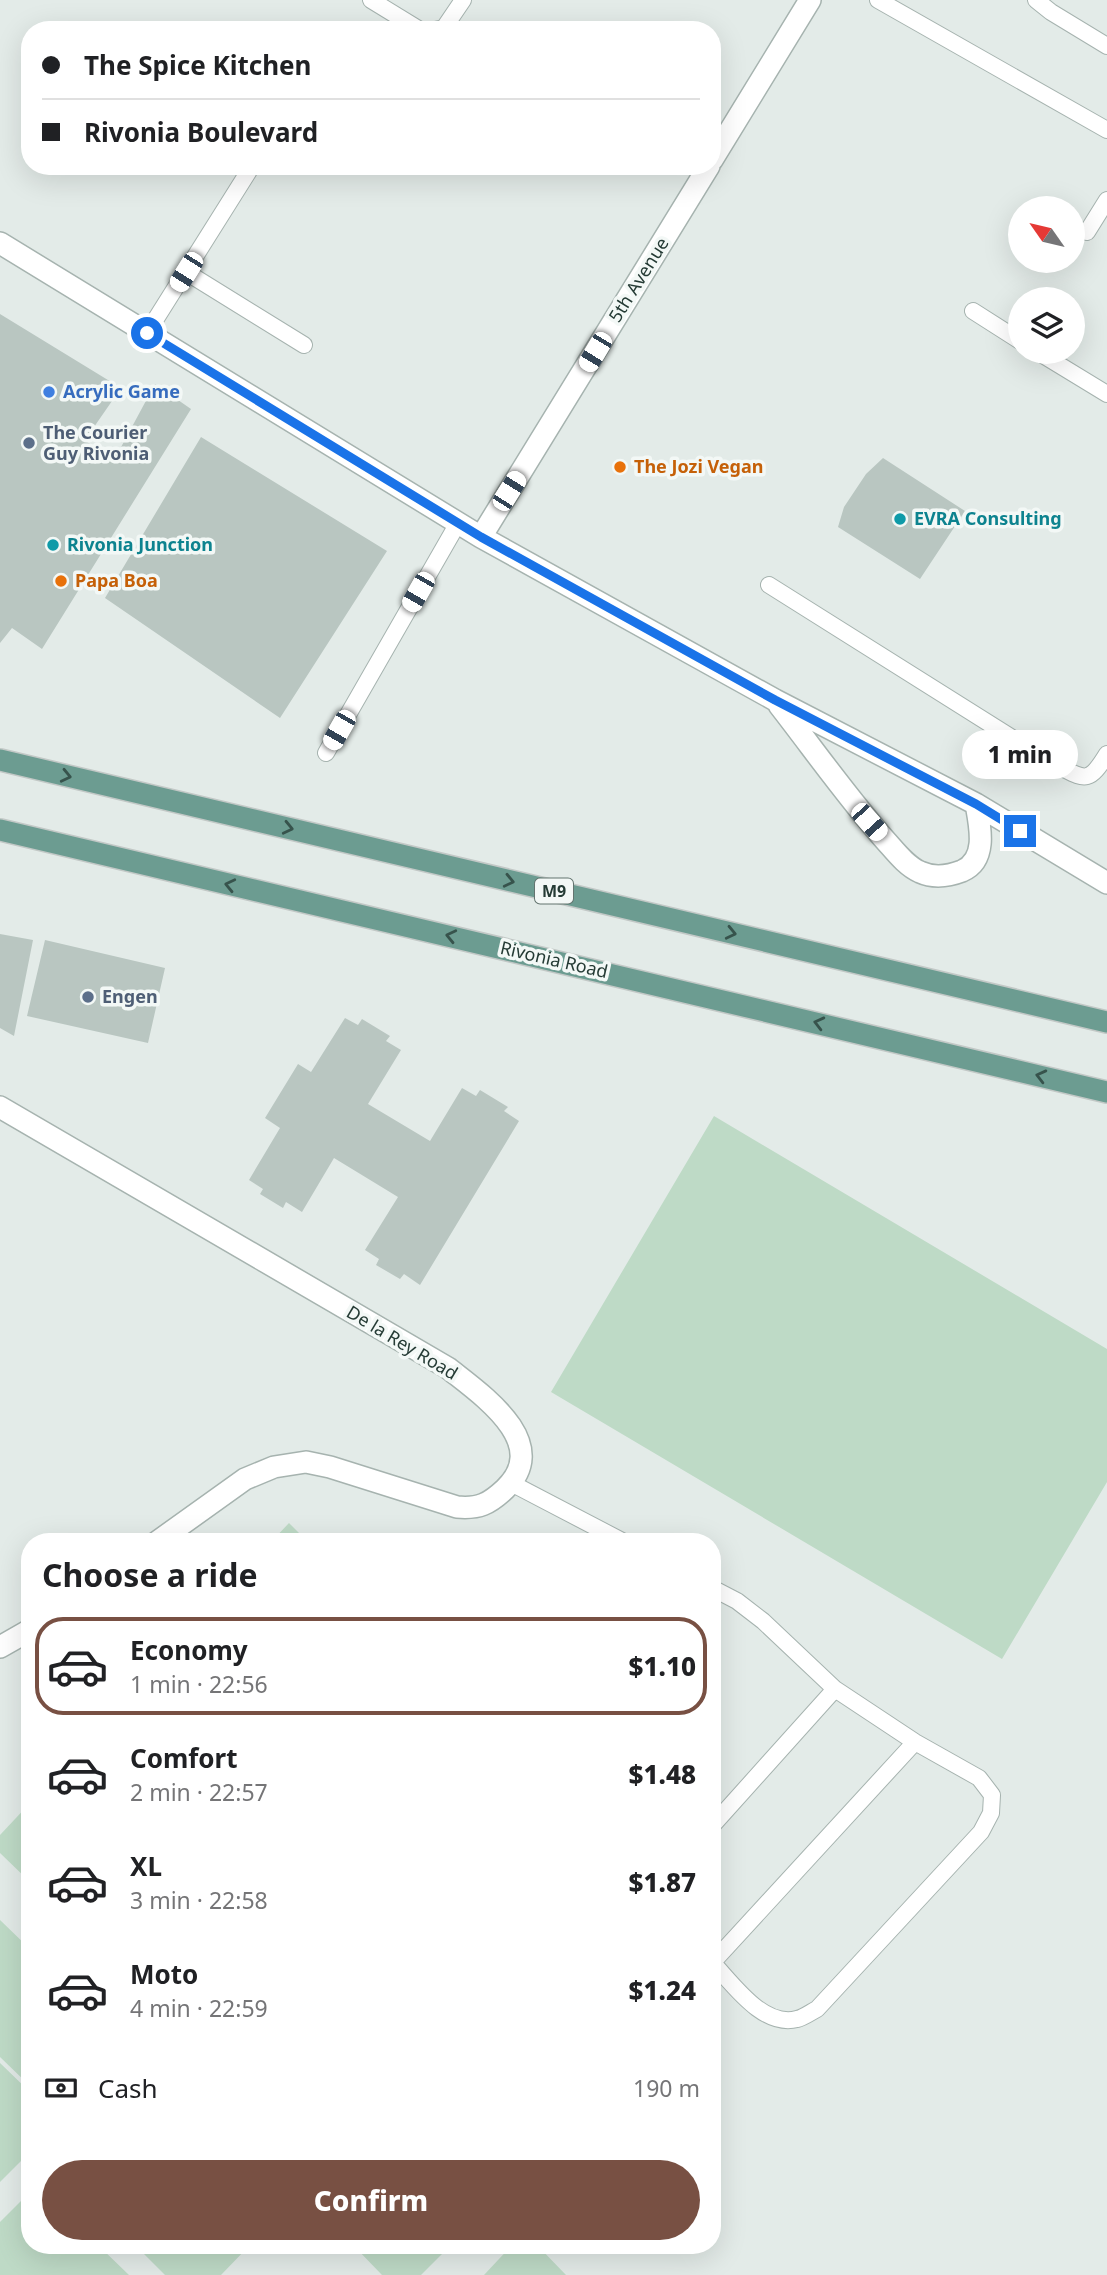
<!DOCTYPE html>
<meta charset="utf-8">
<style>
:root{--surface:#fff;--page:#f2f2f2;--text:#202124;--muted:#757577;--line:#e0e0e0;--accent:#785043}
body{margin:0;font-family:"Noto Sans",sans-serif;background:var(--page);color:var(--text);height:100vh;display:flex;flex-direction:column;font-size:26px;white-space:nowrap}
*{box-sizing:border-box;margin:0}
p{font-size:23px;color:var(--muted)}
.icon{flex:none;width:38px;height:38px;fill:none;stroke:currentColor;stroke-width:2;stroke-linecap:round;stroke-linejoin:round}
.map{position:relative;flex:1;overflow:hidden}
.sheet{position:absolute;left:21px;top:1533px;width:700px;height:721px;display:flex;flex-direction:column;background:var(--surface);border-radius:28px;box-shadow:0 7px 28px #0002}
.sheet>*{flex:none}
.top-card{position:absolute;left:21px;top:21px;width:700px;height:154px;border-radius:28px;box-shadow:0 7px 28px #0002;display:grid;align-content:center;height:154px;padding:0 21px;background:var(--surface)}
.needle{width:46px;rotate:304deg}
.fabs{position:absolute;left:1008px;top:196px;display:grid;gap:14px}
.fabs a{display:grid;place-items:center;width:77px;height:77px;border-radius:50%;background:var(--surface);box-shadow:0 7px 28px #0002;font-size:35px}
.end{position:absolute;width:32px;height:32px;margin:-16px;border:9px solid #1a73e8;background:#fff;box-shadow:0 0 0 4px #fff}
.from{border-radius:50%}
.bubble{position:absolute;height:49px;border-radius:24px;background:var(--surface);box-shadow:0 7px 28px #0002;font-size:23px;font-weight:800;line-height:49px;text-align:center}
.car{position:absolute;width:21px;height:42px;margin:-21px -10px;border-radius:9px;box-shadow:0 0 5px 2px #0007;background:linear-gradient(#fff 24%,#345 0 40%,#fff 0 76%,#345 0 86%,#fff 0)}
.top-card b{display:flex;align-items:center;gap:24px;height:66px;font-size:26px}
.top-card b+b{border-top:2px solid var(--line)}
.top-card i{width:18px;height:18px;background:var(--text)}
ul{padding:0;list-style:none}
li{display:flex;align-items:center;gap:21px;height:98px;margin:0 14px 10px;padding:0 7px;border:4px solid transparent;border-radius:28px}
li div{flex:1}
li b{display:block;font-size:26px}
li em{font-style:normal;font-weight:800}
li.selected{border-color:var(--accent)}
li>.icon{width:63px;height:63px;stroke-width:1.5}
h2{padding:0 21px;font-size:32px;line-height:84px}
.pay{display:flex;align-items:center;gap:18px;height:77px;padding:0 21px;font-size:26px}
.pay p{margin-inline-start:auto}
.cta{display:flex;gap:14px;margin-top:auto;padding:14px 21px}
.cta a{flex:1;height:80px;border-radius:42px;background:var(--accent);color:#fff;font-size:28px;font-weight:800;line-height:80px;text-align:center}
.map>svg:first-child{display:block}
</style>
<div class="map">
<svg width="1107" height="2275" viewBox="0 0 1107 2275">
<rect width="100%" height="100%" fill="#e3ebe8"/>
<path fill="#bedac6" d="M 714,1116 L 1107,1349 L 1107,1482 L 1002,1659 L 551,1392 Z
M 289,1523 L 308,1542 L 271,1542 Z
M 30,1803 L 30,1882 L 0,1853 L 0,1835 Z
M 0,1920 L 30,1949 L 30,2086 L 0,2057 Z
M 0,2063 L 30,2092 L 30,2152 L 0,2182 Z
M 30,2192 L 30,2245 L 98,2245 L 129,2275 L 0,2275 L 0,2222 Z
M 135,2245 L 250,2245 L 221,2275 L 165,2275 Z
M 353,2245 L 435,2245 L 443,2253 L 421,2275 L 382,2275 Z
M 512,2245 L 537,2245 L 566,2275 L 484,2275 Z"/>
<path fill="#b9c6c1" d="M 0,314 L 121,388 L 85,440 L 113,462 L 155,384 L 191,409 L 42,649 L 12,628 L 0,643 Z
M 201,437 L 387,551 L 280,718 L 105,598 Z
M 883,458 L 965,511 L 920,579 L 838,527 L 844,507 L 866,474 Z
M 0,934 L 33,940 L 14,1036 L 0,1028 Z
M 45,940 L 165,968 L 148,1043 L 27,1016 Z
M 345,1018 L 358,1025 L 362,1019 L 390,1036 L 386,1041 L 401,1050 L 368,1104 L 430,1141 L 462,1088 L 476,1096 L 480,1090 L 508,1107 L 504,1111 L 519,1121 L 420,1285 L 404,1274 L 400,1279 L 376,1265 L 379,1259 L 365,1250 L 398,1197 L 334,1158 L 302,1212 L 286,1202 L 283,1208 L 260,1194 L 263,1189 L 249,1180 L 280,1128 L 265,1118 L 298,1064 L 311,1072 Z"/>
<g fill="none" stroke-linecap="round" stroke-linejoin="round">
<g stroke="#a6b3af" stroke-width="18">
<path id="lane" d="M 371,0 L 420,30
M 878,0 L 1107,130
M 1036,0 L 1051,12 L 1107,46
M 435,30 L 444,28 L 463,0
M 1087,232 L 1107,200
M 186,272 L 304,345
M 973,311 L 1020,341
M 147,333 L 252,166
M 1038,352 L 1107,394
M 769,585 L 1052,763 C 1084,778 1087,787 1107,754
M 326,753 L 458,523
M 511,1483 L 624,1542
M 712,1588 L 737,1601 L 763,1621 L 835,1689 L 915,1742 L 979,1778 L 992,1795 L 991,1813 L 981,1832 L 817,2009 C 811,2012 803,2018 797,2019 C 763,2028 733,1984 712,1962
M 712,1826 L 835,1689
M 712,1963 L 915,1742"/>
</g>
<g stroke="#a6b3af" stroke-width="24">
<path id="street" d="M 712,160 L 810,0
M 0,243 L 481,537 L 775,700 L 976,804 L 1107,883
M 481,537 L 709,166
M 779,705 C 814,750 847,797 885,840 C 895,851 906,866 920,872 C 933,878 949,876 962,871 C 988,860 980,826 976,804
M 0,1107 L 448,1368 C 482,1395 553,1443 505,1489 C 489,1504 479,1509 457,1507 L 330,1467 L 306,1462 L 274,1467 L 245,1479 L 157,1542
M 0,1647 L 30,1630"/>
</g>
<g stroke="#c2c8c6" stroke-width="24">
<path id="primary" d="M 0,760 L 1107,1022
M 0,830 L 1107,1092"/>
</g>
<use href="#lane" stroke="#fff" stroke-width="16"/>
<use href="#street" stroke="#fff" stroke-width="21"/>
<use href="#primary" stroke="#6c9c91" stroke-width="21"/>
</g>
<defs><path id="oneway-chevron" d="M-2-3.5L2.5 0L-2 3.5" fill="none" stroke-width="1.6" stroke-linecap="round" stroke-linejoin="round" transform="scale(1.75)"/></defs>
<g stroke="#37534c">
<use href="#oneway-chevron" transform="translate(66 776) rotate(13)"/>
<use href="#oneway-chevron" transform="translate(288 828) rotate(13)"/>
<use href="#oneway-chevron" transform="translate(509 881) rotate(13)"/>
<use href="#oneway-chevron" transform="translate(230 885) rotate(-167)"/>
<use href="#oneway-chevron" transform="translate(731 933) rotate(13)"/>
<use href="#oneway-chevron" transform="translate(451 936) rotate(-167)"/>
<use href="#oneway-chevron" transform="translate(819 1023) rotate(-166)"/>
<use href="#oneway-chevron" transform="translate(1041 1076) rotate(-166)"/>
</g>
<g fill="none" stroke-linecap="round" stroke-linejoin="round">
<path stroke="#1a73e8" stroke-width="9" d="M 147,333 L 481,537 L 775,700 L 976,804 L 1020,831"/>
</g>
<circle fill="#3f7fe0" stroke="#f3f8f6" stroke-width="2.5" cx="49" cy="392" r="7"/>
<g fill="#5c6f8a" stroke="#f3f8f6" stroke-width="2.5">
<circle cx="29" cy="443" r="7"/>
<circle cx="88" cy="997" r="7"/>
</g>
<g fill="#e8710a" stroke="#f3f8f6" stroke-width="2.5">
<circle cx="620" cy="467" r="7"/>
<circle cx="61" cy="581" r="7"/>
</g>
<g fill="#0f9aa8" stroke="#f3f8f6" stroke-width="2.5">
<circle cx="900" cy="519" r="7"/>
<circle cx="53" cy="545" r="7"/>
</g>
<g text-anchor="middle" stroke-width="7" stroke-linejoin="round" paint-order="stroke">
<rect fill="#f3f8f6" stroke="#63746f" stroke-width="2" x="535" y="878.5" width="38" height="25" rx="5"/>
<g font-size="16" font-weight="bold" fill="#253b35">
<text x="554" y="897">M9</text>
</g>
<g font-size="18" fill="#253b35" stroke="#f3f8f6">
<text transform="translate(639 280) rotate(-58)" y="6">5th Avenue</text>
<text transform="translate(554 960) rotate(13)" y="6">Rivonia Road</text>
<text transform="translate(402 1343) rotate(31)" y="6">De la Rey Road</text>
</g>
<g font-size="18" font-weight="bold" fill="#366cbe" stroke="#f3f8f6" text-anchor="start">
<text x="63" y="398">Acrylic Game</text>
</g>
<g font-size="18" font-weight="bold" fill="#4e5e75" stroke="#f3f8f6" text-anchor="start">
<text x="43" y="439">The Courier<tspan x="43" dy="21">Guy Rivonia</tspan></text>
<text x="102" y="1003">Engen</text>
</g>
<g font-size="18" font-weight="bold" fill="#c56008" stroke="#f3f8f6" text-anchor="start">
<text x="634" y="473">The Jozi Vegan</text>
<text x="75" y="587">Papa Boa</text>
</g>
<g font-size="18" font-weight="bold" fill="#0d838f" stroke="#f3f8f6" text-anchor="start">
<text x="914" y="525">EVRA Consulting</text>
<text x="67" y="551">Rivonia Junction</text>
</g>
</g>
</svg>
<div class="fabs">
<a><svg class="needle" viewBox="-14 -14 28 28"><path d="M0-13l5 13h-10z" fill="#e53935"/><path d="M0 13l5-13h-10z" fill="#757577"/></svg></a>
<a><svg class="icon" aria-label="layers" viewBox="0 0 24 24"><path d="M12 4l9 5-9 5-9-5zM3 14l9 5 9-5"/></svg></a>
</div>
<i class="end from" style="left:147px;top:333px"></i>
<i class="end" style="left:1020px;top:831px"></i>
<div class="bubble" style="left:962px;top:730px;width:116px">1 min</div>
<i class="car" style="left:186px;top:272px;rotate:212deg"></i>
<i class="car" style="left:595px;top:352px;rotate:211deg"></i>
<i class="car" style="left:509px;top:491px;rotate:32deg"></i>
<i class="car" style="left:418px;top:592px;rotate:210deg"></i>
<i class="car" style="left:339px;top:730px;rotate:210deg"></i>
<i class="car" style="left:869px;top:822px;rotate:138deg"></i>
<div class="top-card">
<b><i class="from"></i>The Spice Kitchen</b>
<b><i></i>Rivonia Boulevard</b>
</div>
<section class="sheet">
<h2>Choose a ride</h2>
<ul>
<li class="selected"><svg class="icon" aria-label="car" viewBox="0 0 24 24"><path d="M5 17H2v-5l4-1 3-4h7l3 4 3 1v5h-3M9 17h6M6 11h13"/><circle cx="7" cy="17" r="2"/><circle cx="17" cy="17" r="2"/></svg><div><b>Economy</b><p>1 min · 22:56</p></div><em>$1.10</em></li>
<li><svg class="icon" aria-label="car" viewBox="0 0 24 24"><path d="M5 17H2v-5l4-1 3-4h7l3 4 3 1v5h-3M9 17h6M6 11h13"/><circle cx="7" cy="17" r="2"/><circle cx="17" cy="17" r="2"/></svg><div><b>Comfort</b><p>2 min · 22:57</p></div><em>$1.48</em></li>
<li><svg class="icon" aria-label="car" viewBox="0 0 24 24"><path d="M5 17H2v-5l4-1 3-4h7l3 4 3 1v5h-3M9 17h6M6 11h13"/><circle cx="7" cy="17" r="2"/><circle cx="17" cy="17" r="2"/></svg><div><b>XL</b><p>3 min · 22:58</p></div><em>$1.87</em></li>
<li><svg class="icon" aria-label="car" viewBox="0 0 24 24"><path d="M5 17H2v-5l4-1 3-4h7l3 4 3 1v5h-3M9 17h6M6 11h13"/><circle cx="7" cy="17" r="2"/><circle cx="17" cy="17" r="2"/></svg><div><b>Moto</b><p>4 min · 22:59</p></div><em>$1.24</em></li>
</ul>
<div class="pay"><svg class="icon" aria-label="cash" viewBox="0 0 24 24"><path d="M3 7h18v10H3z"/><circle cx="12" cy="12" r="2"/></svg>Cash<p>190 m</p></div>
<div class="cta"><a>Confirm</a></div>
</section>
</div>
